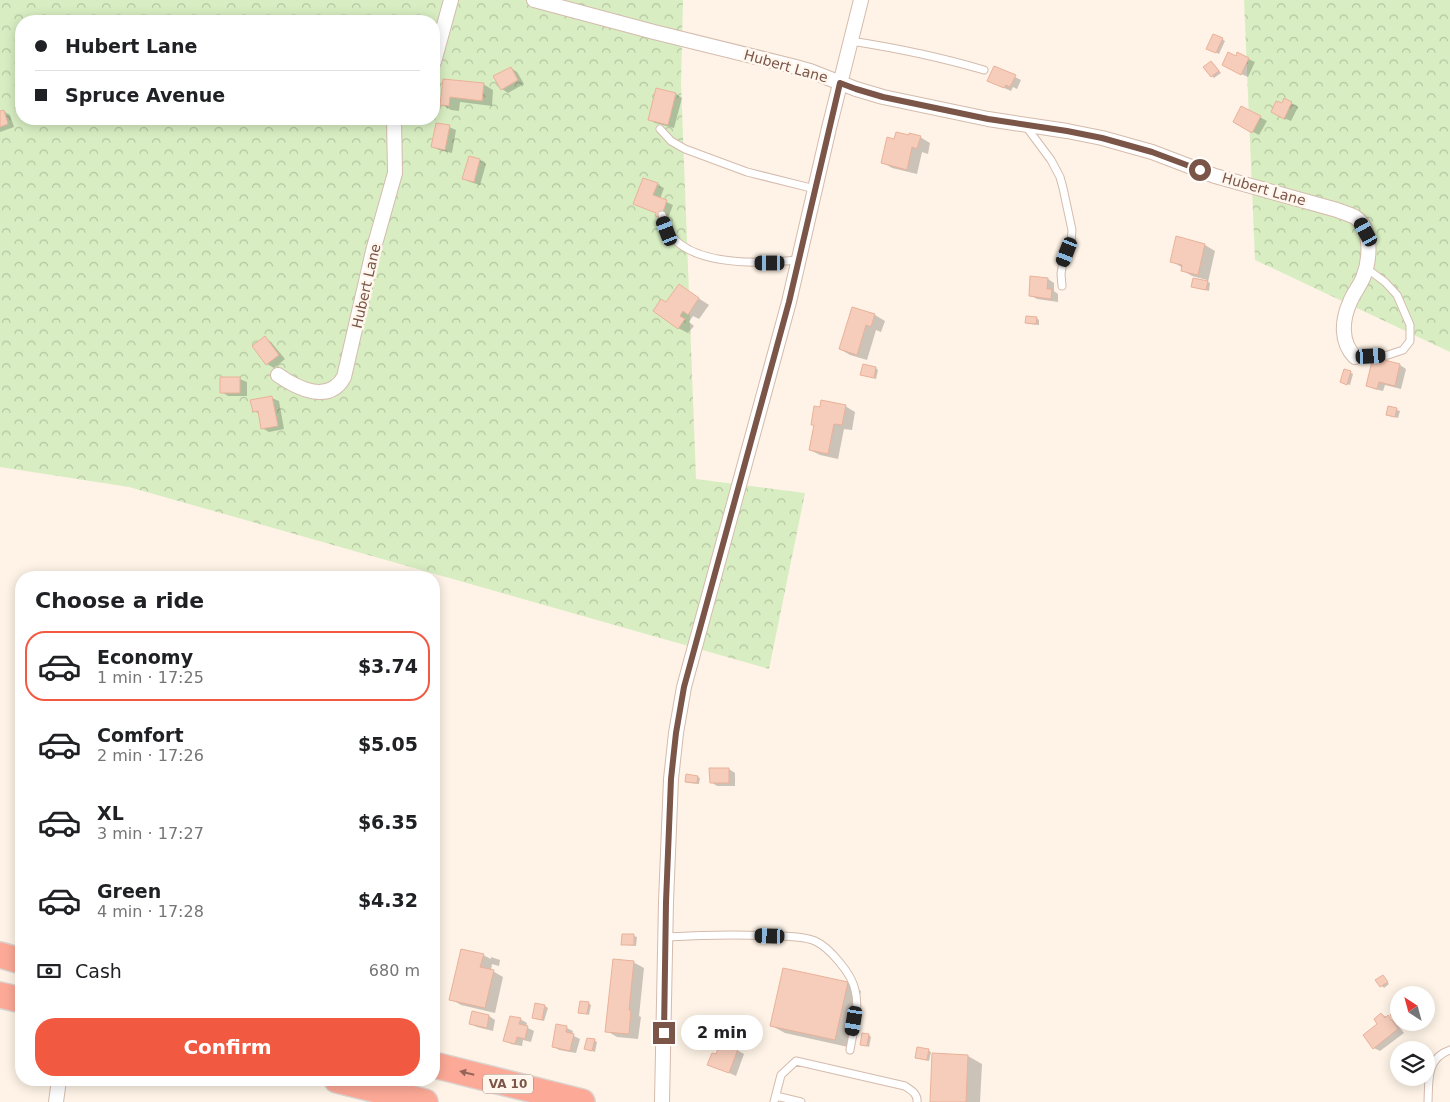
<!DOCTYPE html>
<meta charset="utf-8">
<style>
:root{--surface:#fff;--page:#f6f6f6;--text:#202124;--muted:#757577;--line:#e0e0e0;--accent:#f25941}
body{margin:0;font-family:"DejaVu Sans",sans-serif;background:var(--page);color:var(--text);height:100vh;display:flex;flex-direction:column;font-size:19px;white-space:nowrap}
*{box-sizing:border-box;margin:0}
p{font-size:16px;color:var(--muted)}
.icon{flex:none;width:28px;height:28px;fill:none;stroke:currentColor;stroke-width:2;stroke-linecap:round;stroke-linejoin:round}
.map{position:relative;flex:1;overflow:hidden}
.side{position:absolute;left:15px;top:571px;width:425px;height:515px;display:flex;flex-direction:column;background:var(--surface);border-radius:20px;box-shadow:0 2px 12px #0003}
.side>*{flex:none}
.hud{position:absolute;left:15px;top:15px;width:425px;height:110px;border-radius:20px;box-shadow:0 2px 12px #0003;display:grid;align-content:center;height:110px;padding:0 20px;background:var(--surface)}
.needle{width:32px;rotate:324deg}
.controls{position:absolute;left:1390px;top:986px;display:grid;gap:10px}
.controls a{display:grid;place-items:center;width:45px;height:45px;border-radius:50%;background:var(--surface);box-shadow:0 2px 12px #0003;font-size:25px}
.end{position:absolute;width:22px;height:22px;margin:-11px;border:6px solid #7a5548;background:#fff;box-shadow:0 0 0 2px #fff}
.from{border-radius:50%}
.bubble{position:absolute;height:35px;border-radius:18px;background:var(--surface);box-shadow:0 2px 12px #0003;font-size:16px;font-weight:600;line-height:35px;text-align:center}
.car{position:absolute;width:15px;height:30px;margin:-15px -8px;border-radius:6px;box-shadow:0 0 4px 1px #0007;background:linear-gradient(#222 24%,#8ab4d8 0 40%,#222 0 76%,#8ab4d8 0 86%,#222 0)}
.hud b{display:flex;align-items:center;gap:18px;height:48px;font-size:19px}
.hud b+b{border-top:1px solid var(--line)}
.hud i{width:12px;height:12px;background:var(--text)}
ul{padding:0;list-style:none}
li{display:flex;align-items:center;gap:15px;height:70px;margin:0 10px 8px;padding:0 10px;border:2px solid transparent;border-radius:20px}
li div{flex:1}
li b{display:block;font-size:19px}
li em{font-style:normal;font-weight:600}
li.on{border-color:var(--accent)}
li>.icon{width:45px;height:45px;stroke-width:1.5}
h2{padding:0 20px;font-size:22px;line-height:60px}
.pay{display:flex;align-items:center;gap:12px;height:55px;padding:0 20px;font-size:19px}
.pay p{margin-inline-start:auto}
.cta{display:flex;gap:10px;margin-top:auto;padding:10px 20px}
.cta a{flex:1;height:58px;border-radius:20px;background:var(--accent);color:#fff;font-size:20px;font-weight:600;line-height:58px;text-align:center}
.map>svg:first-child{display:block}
</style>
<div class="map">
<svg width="1450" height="1102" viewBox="0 0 1450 1102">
<defs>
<pattern id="forest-crowns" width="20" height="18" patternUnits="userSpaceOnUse" patternTransform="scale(1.25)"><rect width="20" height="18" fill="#d8eec2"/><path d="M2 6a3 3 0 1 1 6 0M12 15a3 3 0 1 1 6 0" fill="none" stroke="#b4c4a0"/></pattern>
</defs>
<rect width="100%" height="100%" fill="#fef3e6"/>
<path fill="url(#forest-crowns)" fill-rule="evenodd" d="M 0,0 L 683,0 L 681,83 L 696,479 L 805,493 L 769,669 L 129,487 L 0,467 ZM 21,21 L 434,21 L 434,119 L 21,119 Z
M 1244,0 L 1450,0 L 1450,352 L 1255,260 Z"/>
<path fill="#0003" d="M 1222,39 L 1225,41 L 1219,54 L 1211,50 Z
M 1238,54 L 1255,62 L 1248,77 L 1230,69 Z
M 1211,62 L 1214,64 L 1221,73 L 1214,78 L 1212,76 Z
M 511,68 L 517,72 L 524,84 L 508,93 L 502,89 Z
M 1015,77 L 1021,80 L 1017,89 L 1013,87 L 1011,91 L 995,84 Z
M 444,80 L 483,84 L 493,90 L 492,106 L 460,102 L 459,111 L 451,110 L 441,104 Z
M 676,94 L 682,98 L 674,128 L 655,123 L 649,119 Z
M 1291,103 L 1298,107 L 1291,121 L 1279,116 Z
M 19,105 L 21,107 L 21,112 L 19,113 L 16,112 L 15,107 Z
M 1242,107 L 1267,121 L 1259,135 L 1234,122 Z
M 3,111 L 10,115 L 14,127 L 0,132 L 0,112 Z
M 449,127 L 456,130 L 452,153 L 439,150 L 433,147 Z
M 920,137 L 930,143 L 928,154 L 922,152 L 917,174 L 892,168 L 882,162 L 895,140 Z
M 480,160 L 486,164 L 480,185 L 470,182 L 464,179 Z
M 644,179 L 664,188 L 660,199 L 673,205 L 667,221 L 657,213 Z
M 1177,238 L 1205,245 L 1215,251 L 1208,282 L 1210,283 L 1209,291 L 1193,287 L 1206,282 L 1207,280 L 1192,276 L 1182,270 L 1183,268 L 1171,261 Z
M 1048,279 L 1054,283 L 1054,291 L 1058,294 L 1058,302 L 1037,299 L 1030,295 Z
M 689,292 L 709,305 L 699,319 L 693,316 L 689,322 L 694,326 L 688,333 L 678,328 L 667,304 Z
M 852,309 L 875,315 L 885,321 L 881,332 L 876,330 L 867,360 L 850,355 L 840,349 Z
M 1036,318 L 1039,320 L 1039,325 L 1029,324 L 1026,323 Z
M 265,338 L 271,342 L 285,359 L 274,368 L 267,364 Z
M 1400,365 L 1406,369 L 1401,389 L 1385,385 L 1383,391 L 1374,389 L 1367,385 Z
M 876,368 L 878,370 L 876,379 L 862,375 Z
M 1350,372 L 1353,374 L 1350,385 L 1344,383 Z
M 222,378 L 240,379 L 247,382 L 247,396 L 228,396 L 222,392 Z
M 272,398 L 279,401 L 284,429 L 269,432 L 262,428 L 260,414 L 254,411 Z
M 845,406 L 855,412 L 852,430 L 844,429 L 838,459 L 820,455 L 810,450 L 815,426 L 812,424 Z
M 1389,407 L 1400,411 L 1398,418 L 1390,416 Z
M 729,769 L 735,773 L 735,786 L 717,786 L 711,782 Z
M 697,777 L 700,778 L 699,784 L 689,783 L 686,782 Z
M 623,935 L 634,936 L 637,937 L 636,946 L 625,945 L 623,944 Z
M 483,955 L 491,959 L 491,957 L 500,960 L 499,966 L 492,964 L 491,970 L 503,977 L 495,1013 L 461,1005 L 451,999 Z
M 633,962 L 644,968 L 639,1016 L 641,1017 L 638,1039 L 617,1037 L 607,1031 Z
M 1383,977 L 1389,984 L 1384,988 L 1377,981 Z
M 847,983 L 861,991 L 848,1047 L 785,1033 L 772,1026 Z
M 588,1003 L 591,1005 L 589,1015 L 579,1012 Z
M 545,1006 L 548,1008 L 544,1021 L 533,1018 Z
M 473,1012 L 489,1016 L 495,1020 L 493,1031 L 477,1027 L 471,1024 Z
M 1397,1012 L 1399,1014 L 1399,1022 L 1406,1024 L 1402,1027 L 1397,1024 L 1404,1033 L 1380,1051 L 1374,1048 L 1381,1014 L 1397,1022 Z
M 520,1019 L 527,1023 L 526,1027 L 534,1031 L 531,1042 L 523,1040 L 522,1046 L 511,1044 L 505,1040 Z
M 711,1022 L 713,1024 L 711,1034 L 699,1031 Z
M 567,1028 L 573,1031 L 572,1035 L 580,1039 L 576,1053 L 559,1050 L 553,1046 Z
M 869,1035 L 871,1037 L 869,1047 L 861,1044 Z
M 594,1040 L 597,1042 L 595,1052 L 586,1049 Z
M 737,1050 L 744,1054 L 736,1076 L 709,1064 L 717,1056 Z
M 928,1050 L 931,1052 L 929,1061 L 916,1058 Z
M 933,1054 L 968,1056 L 982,1064 L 980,1102 L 931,1102 Z"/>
<path fill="#f6cdbb" stroke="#eab19a" d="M 1213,34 L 1223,38 L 1216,53 L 1206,49 Z
M 1228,52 L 1236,56 L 1237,52 L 1249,58 L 1241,75 L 1222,65 Z
M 1211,61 L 1219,71 L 1211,77 L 1203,67 Z
M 994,66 L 1016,75 L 1010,87 L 1006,85 L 1004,88 L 987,81 Z
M 511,67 L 518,80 L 501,90 L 493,76 Z
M 443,79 L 484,83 L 482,101 L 450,97 L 449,106 L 440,105 Z
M 656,88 L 676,93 L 668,125 L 648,120 Z
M 1284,98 L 1292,102 L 1284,119 L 1271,112 L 1276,101 L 1282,103 Z
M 1241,106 L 1261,116 L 1252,133 L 1233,122 Z
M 4,110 L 8,124 L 0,127 L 0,111 Z
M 436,123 L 450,125 L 445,150 L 431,147 Z
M 896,132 L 909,135 L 909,133 L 921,136 L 917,149 L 912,147 L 907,170 L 881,163 L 887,137 L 894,139 Z
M 469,156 L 480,159 L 474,182 L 462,179 Z
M 643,178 L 658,183 L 653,195 L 667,200 L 661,218 L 655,216 L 656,213 L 633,204 Z
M 1176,236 L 1205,244 L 1198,275 L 1181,271 L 1182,265 L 1170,262 Z
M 1030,276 L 1048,278 L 1047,289 L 1052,289 L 1051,299 L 1029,296 Z
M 1193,278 L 1208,281 L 1206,290 L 1191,287 Z
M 679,284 L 699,298 L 688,315 L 683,311 L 680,316 L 685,319 L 678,329 L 653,311 L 661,299 L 666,302 Z
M 852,307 L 875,314 L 871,327 L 866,325 L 857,355 L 839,349 Z
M 1026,316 L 1037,317 L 1036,324 L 1025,323 Z
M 265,336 L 279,355 L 266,365 L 252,346 Z
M 1373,357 L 1400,364 L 1395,386 L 1379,382 L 1377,389 L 1366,386 Z
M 863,364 L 876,367 L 874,378 L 860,375 Z
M 1344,369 L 1351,371 L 1347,385 L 1340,382 Z
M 220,377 L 240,377 L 240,393 L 220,393 Z
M 272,396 L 278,426 L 261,429 L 258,411 L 253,412 L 250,400 Z
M 821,400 L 846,405 L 842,425 L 834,424 L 828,454 L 809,450 L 814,425 L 811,425 L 814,406 L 820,407 Z
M 1388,406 L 1397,408 L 1395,417 L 1386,415 Z
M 709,768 L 729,768 L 729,783 L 710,783 Z
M 686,774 L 698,776 L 697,783 L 685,782 Z
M 622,934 L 634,934 L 634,945 L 621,945 Z
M 461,949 L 484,954 L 480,967 L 494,970 L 485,1008 L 449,1000 Z
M 613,959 L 634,961 L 629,1010 L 631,1010 L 629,1034 L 605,1032 Z
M 783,968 L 848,982 L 835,1040 L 770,1026 Z
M 1383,975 L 1388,982 L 1380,987 L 1375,980 Z
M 580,1001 L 589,1002 L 587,1014 L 578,1013 Z
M 535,1003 L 545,1005 L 542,1020 L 532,1018 Z
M 472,1011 L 489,1015 L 487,1028 L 469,1024 Z
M 1397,1011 L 1399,1014 L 1399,1022 L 1403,1022 L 1398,1026 L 1390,1015 Z
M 1381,1013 L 1385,1018 L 1388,1015 L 1398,1029 L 1373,1049 L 1363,1035 L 1377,1024 L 1374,1019 Z
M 510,1016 L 521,1018 L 519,1024 L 528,1026 L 525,1039 L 517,1037 L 515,1044 L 503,1041 Z
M 698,1018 L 711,1021 L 708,1033 L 695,1030 Z
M 556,1024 L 567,1026 L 566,1032 L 574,1034 L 570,1051 L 552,1047 Z
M 862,1033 L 869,1034 L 867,1046 L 860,1045 Z
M 587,1038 L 595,1039 L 592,1051 L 584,1049 Z
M 720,1043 L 738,1049 L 729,1073 L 707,1065 L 712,1053 L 716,1054 Z
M 917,1047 L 929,1049 L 927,1060 L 915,1058 Z
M 932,1053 L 968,1055 L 966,1102 L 930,1102 Z"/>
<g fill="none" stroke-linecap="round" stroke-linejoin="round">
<g stroke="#d4bbad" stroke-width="9">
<path id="lane" d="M 851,41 C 896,48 940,57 984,70
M 1025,125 L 1051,160 L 1060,177 L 1063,188 L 1072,230 L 1071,242 L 1063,261 L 1061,274 L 1062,286
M 660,129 L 671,141 L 685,149 L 747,172 L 815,189
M 662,215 C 672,269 757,264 798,260
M 1355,357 L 1388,355 L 1403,350 L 1410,341 L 1410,325 L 1397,295 L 1385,282 L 1366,268
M 666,937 C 702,935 737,934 773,936 C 786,936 803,936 815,941 C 829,947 852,974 855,990 C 860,1009 853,1031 850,1050
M 776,1096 L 801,1102
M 774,1102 L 781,1075 L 796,1061 L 905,1086 C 911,1090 918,1094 917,1102
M 1428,1102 C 1429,1081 1426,1058 1450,1050"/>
</g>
<g stroke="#d4bbad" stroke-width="16">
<path id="street" d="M 534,0 L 654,32 L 792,66 L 810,71 L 856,89 L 883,97 L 988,119 L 1067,131 L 1102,138 L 1152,152 L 1215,176 L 1337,210 C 1342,212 1349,214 1355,217 C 1373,229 1370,260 1363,278 C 1359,287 1353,294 1350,302 C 1342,320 1340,342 1355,357
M 434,62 L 451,0
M 278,375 C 298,389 329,404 344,377 L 373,251 L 395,173 L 394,119
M 56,1102 L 59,1080
M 662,1102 L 666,902 L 671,779 L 676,733 L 684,687 L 789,302 L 829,128 L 861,0"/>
</g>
<g stroke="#dcd3cf" stroke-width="28">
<path id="highway" d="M 0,955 L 21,961
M 0,995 L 21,1000
M 434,1065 L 582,1102
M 337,1080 L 425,1102"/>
</g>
<use href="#lane" stroke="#fff" stroke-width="7"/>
<use href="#street" stroke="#fff" stroke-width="14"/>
<use href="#highway" stroke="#fda997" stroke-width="25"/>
</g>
<defs><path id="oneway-solid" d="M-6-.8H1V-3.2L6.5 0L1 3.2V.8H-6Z" transform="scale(1.25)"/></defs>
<use fill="#946658" href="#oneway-solid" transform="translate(467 1073) rotate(-166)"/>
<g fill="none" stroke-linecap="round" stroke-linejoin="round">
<path stroke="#7a5548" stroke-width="6" d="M 664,1033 L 666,902 L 671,779 L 676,733 L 684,687 L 789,302 L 840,83 L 856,89 L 883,97 L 988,119 L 1067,131 L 1102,138 L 1152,152 L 1200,170"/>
</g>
<g text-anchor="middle" stroke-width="5" stroke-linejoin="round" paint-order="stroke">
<rect fill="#fff7ee" stroke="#a2867a" stroke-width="1" x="483" y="1074.5" width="50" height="19" rx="4"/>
<g font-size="12" font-weight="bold" fill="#7a5548">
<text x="508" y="1088">VA 10</text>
</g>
<g font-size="14" fill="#7a5548" stroke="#fff7ee">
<text transform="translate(786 66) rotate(16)" y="5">Hubert Lane</text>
<text transform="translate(1264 189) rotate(16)" y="5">Hubert Lane</text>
<text transform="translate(366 286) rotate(-77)" y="5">Hubert Lane</text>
</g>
</g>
</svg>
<div class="controls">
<a><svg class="needle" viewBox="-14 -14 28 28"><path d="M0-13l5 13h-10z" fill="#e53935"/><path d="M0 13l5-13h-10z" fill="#757577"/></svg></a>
<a><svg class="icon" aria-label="layers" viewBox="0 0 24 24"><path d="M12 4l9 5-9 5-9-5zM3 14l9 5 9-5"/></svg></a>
</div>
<i class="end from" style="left:1200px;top:170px"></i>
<i class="end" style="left:664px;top:1033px"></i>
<div class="bubble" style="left:681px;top:1015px;width:82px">2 min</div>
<i class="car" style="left:667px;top:231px;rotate:339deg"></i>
<i class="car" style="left:1366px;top:232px;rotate:331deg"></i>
<i class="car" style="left:1067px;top:252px;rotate:201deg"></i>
<i class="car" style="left:770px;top:263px;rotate:270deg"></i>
<i class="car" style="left:1371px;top:356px;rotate:87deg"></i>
<i class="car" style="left:770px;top:936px;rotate:272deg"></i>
<i class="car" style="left:854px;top:1021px;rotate:189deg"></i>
<div class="hud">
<b><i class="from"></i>Hubert Lane</b>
<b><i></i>Spruce Avenue</b>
</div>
<section class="side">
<h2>Choose a ride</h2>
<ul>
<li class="on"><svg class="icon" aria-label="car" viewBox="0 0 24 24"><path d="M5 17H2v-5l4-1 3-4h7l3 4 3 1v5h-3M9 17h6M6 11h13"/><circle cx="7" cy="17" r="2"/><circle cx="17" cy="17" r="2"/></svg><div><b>Economy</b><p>1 min · 17:25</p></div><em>$3.74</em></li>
<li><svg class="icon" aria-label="car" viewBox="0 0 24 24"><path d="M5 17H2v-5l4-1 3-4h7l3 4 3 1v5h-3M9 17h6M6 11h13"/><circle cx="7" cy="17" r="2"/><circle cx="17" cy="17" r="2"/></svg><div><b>Comfort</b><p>2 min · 17:26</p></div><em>$5.05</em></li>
<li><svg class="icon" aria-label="car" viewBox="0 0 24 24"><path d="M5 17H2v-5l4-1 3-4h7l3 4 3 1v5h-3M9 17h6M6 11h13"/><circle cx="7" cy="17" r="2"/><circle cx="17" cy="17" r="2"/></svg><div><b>XL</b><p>3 min · 17:27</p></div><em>$6.35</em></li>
<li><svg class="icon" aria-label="car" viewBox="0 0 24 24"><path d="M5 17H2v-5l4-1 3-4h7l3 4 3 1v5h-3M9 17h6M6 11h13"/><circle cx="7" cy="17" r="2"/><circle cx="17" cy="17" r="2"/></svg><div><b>Green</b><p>4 min · 17:28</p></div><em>$4.32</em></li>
</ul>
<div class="pay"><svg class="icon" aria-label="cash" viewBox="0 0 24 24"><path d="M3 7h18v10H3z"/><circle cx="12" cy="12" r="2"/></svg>Cash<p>680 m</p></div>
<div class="cta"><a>Confirm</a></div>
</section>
</div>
